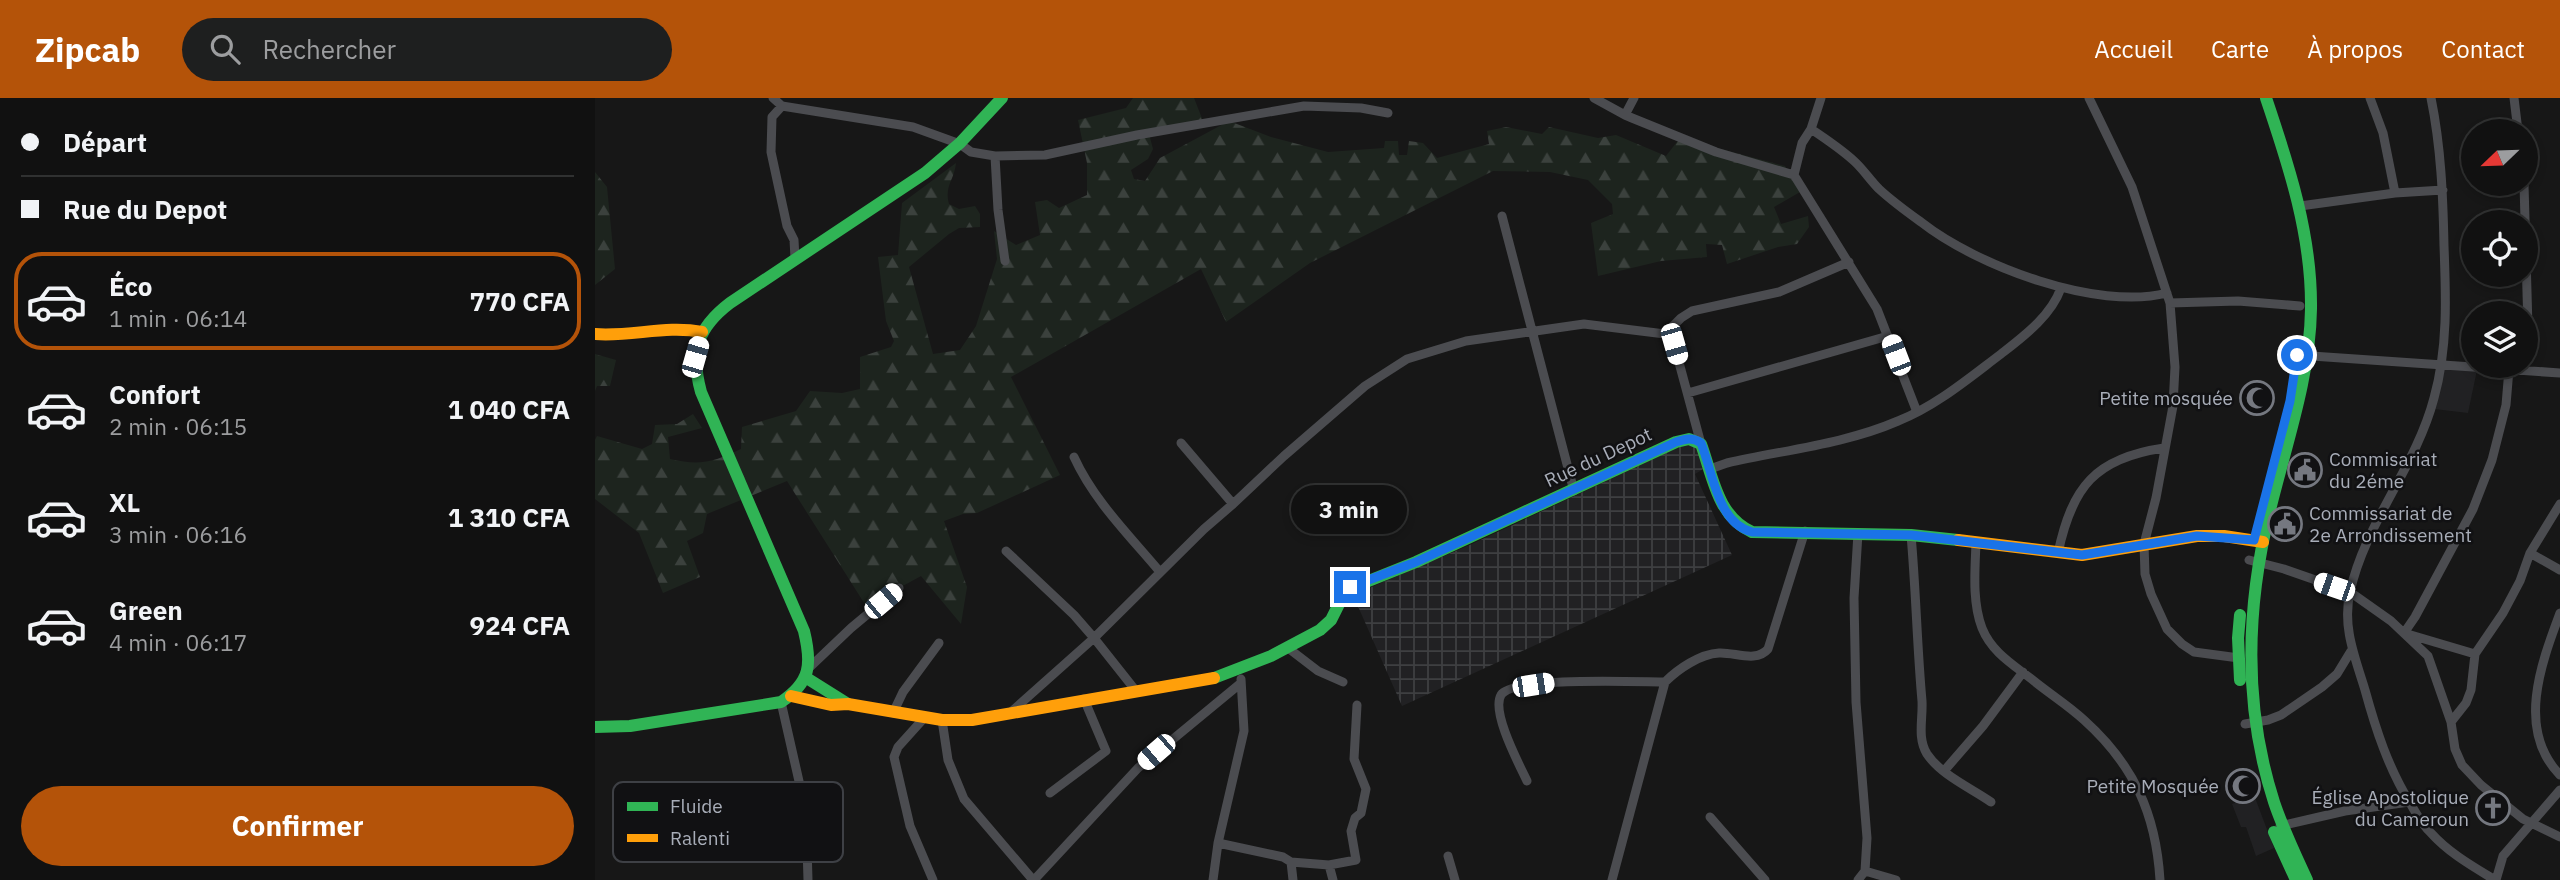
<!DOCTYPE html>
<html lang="fr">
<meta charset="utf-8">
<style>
:root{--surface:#111;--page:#1e1f1f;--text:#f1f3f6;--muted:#9c9d9f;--line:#303131;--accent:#b45309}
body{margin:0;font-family:"IBM Plex Sans",sans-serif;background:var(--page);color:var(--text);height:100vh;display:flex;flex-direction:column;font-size:26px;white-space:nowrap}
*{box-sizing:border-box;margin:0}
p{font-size:23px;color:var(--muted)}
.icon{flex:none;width:38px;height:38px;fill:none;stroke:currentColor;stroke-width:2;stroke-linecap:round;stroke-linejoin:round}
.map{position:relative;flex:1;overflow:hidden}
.details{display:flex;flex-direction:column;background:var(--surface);width:595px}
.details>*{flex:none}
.hud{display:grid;align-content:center;height:154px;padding:0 21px;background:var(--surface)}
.needle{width:46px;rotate:247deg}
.controls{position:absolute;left:1866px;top:21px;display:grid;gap:14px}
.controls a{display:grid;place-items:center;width:77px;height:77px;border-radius:50%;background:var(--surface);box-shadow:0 4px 10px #0003,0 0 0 2px var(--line);font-size:35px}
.end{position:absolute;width:32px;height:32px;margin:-16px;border:9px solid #1a73e8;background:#fff;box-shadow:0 0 0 4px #fff}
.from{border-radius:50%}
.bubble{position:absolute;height:49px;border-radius:24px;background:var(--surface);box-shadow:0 4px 10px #0003,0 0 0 2px var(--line);font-size:23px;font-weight:700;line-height:49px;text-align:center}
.car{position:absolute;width:21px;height:42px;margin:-21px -10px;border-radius:9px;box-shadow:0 0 5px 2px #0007;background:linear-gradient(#fff 24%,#345 0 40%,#fff 0 76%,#345 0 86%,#fff 0)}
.hud b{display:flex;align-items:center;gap:24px;height:66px;font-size:26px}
.hud b+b{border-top:2px solid var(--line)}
.hud i{width:18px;height:18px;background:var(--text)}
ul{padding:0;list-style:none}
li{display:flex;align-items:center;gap:21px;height:98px;margin:0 14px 10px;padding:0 7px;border:4px solid transparent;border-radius:28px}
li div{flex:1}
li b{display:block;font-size:26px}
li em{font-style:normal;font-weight:700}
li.active{border-color:var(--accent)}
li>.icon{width:63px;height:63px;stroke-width:1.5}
.cta{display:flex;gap:14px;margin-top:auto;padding:14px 21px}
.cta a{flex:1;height:80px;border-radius:42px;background:var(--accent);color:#fff;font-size:28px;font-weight:700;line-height:80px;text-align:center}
header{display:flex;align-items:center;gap:42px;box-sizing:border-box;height:98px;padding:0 35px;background:var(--accent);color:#fff}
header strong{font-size:33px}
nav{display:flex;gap:38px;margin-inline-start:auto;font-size:24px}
.search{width:490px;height:63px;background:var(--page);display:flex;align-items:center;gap:18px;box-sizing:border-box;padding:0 24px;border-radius:38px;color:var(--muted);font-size:26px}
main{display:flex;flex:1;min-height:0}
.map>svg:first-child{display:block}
</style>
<header>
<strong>Zipcab</strong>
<div class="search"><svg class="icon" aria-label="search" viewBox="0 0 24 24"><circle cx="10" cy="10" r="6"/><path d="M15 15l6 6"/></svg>Rechercher</div>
<nav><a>Accueil</a><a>Carte</a><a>À propos</a><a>Contact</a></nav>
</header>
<main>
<section class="details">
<div class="hud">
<b><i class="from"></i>Départ</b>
<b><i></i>Rue du Depot</b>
</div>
<ul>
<li class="active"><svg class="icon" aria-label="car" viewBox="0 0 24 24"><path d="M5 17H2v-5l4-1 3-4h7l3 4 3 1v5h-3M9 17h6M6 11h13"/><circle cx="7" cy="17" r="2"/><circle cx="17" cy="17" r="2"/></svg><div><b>Éco</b><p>1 min · 06:14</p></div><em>770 CFA</em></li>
<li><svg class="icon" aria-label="car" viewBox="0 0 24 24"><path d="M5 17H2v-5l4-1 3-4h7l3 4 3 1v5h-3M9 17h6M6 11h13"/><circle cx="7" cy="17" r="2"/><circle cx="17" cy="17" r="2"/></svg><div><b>Confort</b><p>2 min · 06:15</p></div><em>1 040 CFA</em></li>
<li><svg class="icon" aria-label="car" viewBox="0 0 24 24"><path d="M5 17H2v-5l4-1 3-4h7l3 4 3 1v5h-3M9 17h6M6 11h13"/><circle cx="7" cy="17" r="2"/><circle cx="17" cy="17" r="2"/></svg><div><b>XL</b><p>3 min · 06:16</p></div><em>1 310 CFA</em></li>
<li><svg class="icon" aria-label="car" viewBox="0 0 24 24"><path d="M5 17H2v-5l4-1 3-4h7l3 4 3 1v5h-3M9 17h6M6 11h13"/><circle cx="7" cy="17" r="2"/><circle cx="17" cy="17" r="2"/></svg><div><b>Green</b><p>4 min · 06:17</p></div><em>924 CFA</em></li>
</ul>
<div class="cta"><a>Confirmer</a></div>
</section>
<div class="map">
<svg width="1965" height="782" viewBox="0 0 1965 782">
<defs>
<pattern id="industrial-grid" width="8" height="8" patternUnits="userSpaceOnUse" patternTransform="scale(1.75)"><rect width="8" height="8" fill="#212123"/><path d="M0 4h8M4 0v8" fill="none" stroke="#3e3f41"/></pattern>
<pattern id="forest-firs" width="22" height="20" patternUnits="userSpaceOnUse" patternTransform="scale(1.75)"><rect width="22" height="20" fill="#1d241e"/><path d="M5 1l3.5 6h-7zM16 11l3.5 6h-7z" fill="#3b413d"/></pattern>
</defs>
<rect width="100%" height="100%" fill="#171717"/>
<path fill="#212123" d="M 1848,266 L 1882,272 L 1873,315 L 1839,311 Z
M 1659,697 L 1679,750 L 1661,758 L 1651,729 L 1646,729 L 1637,706 Z"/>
<path fill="url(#industrial-grid)" d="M 1096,345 L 1100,347 L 1110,370 L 1100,376 L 1137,457 L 807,608 L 758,497 L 877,446 L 1086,348 Z"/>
<path fill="url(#forest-firs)" d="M 538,0 L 599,0 L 608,23 L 554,36 L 558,51 L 553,61 L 536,72 L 539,81 L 550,83 L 565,60 L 634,23 L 676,39 L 733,54 L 789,50 L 790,43 L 803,43 L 804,57 L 812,57 L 814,43 L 828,45 L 842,60 L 894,46 L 892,33 L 911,29 L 947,36 L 954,29 L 1003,40 L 1021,37 L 1071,58 L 1085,40 L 1190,68 L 1205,94 L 1179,109 L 1186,126 L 1213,118 L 1214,129 L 1202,146 L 1183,149 L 1132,166 L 1127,147 L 1111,146 L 1112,159 L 1066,163 L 1003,178 L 996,125 L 1018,116 L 1017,106 L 993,82 L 955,74 L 898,73 L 715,165 L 631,224 L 606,171 L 416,279 L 465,377 L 382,415 L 368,416 L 349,423 L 372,489 L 366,526 L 326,478 L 271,508 L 192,383 L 112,416 L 108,435 L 92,443 L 105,479 L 68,495 L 44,435 L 0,401 L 0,342 L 2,338 L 47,351 L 57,346 L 60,327 L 82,326 L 98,316 L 107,330 L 73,339 L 75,361 C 105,368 119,364 146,351 L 147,329 L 201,313 L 215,293 L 247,295 L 265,291 L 265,259 L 296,249 L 299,243 L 291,223 L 283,159 L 303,157 L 307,105 L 361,65 C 359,83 349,88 354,106 L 364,111 L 380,108 L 385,116 L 385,129 L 364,130 L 354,136 L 314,169 L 338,256 L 365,252 L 381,228 L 402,161 L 399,133 L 421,147 L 445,137 L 440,104 L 452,102 L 464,110 L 492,97 L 492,65 L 483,22 L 531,10 Z
M 0,74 L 12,89 L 20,171 L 0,187 Z
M 0,256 L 21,262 L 15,288 L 2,288 L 0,293 Z"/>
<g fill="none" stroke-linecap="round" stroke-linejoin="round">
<path stroke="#4b4c50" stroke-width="9" d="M 178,0 L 187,8 L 318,29 L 365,46 L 376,54 L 400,58 L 450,57 L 542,37 L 709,8 L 766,10 L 793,15
M 999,0 L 1030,17
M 1039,0 L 1030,17 L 1037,20 L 1121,54 L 1199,77
M 1226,0 L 1216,31 L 1207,45 L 1199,77 L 1282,211 L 1322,314
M 1494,0 L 1537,89 L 1575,205 L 1580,269 L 1578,308 L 1561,400 L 1549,446 L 1550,476 L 1556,496 L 1572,531 L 1587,546 L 1599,554 L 1644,560
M 1775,0 L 1788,35 L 1800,95
M 1836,0 C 1846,49 1848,98 1849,148 C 1851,199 1853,250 1839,300 C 1821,369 1770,425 1755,494 C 1747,529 1760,559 1770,592 C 1781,632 1793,669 1815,705 C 1821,715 1827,727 1836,735 C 1854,755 1877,768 1900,782
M 1919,0 L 1923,33
M 187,8 L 177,19 L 176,54 L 192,128 L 199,142 L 200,160
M 1216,31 C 1231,41 1246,51 1259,63 C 1268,71 1275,82 1284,91 C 1297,103 1312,114 1326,124 C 1382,168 1502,213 1572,195
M 400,58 L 403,112 L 410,163
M 1929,86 L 1933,230 L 1930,266
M 1705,108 L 1800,95 L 1848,92
M 907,118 L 979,393
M 1575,205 L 1643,203 L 1705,208
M 1070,236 L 1086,220 L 1097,213 L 1184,194 L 1254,164
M 1702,257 L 1965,275
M 1093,295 L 1293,238
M 586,345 L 638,406
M 479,359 C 499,403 535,438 565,474
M 1115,371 L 1132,365 C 1189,352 1250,346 1303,323 C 1341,308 1374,280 1406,256 C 1429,238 1456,218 1466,190
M 1316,437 C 1321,493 1322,548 1327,603 C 1328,621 1322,640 1332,656 C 1346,677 1376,690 1396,704
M 1381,445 C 1380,472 1377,504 1387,530 C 1397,555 1419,567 1439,583 C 1455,596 1474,608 1489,622 C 1539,667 1561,716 1565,782
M 411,453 L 479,517 L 499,540 L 416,614
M 1463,455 C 1477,389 1500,360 1569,350
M 1935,455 L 1965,472
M 1654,462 L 1689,471 L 1755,494 L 1796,523 L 1833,558 L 1856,624 L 1860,651 L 1867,667 L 1886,687 L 1928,721 L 1965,739
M 1965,515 C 1946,566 1921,632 1965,677
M 693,550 L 723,573 L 748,584
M 1880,556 L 1809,535 L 1820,519 L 1878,411 L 1897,362 L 1911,307 L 1914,271
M 215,569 L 256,530 L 304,490
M 646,581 L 649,633 L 623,745 L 688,759 L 696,764 L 698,782
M 541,593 L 499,540 L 609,431 L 638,406 L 689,358 L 770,288 L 812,261 L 871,243 L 989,226 L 1070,236 L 1079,246 L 1106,346
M 186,604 L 211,714 L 213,782
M 298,615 L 308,594 L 344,545
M 330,619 L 303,649 L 299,659 L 315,728 L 338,782
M 347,622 L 353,662 L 369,701 L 438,782
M 1856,624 L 1871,605 L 1876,592 L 1880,556 L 1908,515 L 1925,483 L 1935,455 L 1965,406
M 1650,626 L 1673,622 L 1686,617 L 1727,589 L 1742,576 L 1756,553
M 1349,673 L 1388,628 L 1428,574
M 932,683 C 924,666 896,614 906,597 C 918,578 1045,584 1070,584
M 455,695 L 511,653 L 489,601
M 1115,719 L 1170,782
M 1685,728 L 1750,713 L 1814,704
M 96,730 L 171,722 L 211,714
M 853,758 L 860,782
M 696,764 L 734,767 L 761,762 L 756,733 L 760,720 L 766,715 L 771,691 L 759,661 L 762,607
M 734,767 L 738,782
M 1270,773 L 1301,782
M 439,782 L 543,670 L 646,585
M 618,782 L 623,745
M 1017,782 L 1070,584 C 1083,571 1105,556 1124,555 C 1140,554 1161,565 1173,551 L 1210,433
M 1263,782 L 1270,773 L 1272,740 L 1261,604 L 1259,500 L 1263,435
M 1901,782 L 1908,758 L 1965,692"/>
<path stroke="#30b455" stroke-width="12" d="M 1671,0 C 1694,68 1717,138 1716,211 C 1715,280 1691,346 1675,412 C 1651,509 1648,608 1679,704 C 1688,731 1700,756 1712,782
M 1645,517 L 1643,540 L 1645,582
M 210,579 L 253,606
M 619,580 L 676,558 L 725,532 L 736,522 L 748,498 L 756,490 L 821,464 L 1081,344 L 1094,341 L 1106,346 C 1118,379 1122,418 1157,434 L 1316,437 L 1363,442
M 0,629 L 35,628 L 186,604 C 216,584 217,566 209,533 L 106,294 C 95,254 102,230 135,205 L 330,75 L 365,45 L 407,0
M 1679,734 L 1701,782"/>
<path stroke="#ff9f0a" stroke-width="12" d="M 0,236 C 36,239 71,227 107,234
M 1363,442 L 1487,457 L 1602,438 L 1629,438 L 1668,444
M 196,598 L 236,607 L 253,606 L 347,622 L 377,622 L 619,580"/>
</g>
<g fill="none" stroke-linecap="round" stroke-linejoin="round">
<path stroke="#1a73e8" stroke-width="9" d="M 755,489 L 821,464 L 1081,344 C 1091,341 1097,339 1106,345 C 1118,374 1122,425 1157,434 L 1316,437 L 1487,457 L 1602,438 L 1659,442 L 1695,303 L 1702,257"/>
</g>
<defs>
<g id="mosque-ring" transform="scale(1.75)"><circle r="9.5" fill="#111113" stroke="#757880" stroke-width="1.5"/><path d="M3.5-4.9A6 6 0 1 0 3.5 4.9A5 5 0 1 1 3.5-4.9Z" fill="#757880"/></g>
<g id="civic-ring" transform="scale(1.75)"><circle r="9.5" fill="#111113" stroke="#757880" stroke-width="1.5"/><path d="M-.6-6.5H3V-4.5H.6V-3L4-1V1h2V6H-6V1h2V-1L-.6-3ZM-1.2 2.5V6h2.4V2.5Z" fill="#757880"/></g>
<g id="church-ring" transform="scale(1.75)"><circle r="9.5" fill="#111113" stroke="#757880" stroke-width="1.5"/><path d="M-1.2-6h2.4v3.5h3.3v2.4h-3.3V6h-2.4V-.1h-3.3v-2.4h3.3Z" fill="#757880"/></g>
</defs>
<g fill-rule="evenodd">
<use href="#mosque-ring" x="1662" y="300"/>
<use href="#civic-ring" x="1710" y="372"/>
<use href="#civic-ring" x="1690" y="426"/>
<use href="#mosque-ring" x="1648" y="688"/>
<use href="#church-ring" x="1898" y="710"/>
</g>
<g text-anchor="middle" stroke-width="5" stroke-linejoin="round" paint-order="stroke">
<g font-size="19" fill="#a8adb8" stroke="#111113" text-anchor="end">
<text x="1638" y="307">Petite mosquée</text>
<text x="1734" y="368" text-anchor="start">Commisariat<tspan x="1734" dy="22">du 2éme</tspan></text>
<text x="1714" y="422" text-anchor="start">Commissariat de<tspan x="1714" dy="22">2e Arrondissement</tspan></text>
<text x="1624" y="695">Petite Mosquée</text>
<text x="1874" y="706">Église Apostolique<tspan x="1874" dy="22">du Cameroun</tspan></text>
</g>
<g font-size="19" fill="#a8adb8" stroke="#111113">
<text transform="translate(1003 359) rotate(-25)" y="7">Rue du Depot</text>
</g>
</g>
<rect x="18" y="684" width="230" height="80" rx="10" fill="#111113" stroke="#3e4045" stroke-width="2"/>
<rect x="32" y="704" width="31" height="9" fill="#30b455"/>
<rect x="32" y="736" width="31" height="8" fill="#ff9f0a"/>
<g font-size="19" fill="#a8adb8">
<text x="75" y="715">Fluide</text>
<text x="75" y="747">Ralenti</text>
</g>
</svg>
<div class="controls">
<a><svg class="needle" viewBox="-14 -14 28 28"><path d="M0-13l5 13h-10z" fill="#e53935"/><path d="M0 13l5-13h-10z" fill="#9c9d9f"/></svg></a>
<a><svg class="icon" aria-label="locate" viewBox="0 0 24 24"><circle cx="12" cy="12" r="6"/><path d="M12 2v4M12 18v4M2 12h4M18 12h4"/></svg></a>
<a><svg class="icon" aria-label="layers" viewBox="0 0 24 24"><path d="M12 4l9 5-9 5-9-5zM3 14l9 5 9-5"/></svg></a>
</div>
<i class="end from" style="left:1702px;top:257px"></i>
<i class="end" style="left:755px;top:489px"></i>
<div class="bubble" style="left:696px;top:387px;width:116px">3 min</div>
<i class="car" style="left:1079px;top:246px;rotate:164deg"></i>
<i class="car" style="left:1301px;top:257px;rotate:339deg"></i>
<i class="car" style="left:100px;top:259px;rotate:16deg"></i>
<i class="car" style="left:1739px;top:489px;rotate:289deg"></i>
<i class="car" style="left:288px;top:503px;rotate:50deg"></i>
<i class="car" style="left:938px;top:587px;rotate:81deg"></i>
<i class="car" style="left:561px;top:654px;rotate:229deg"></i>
</div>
</main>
